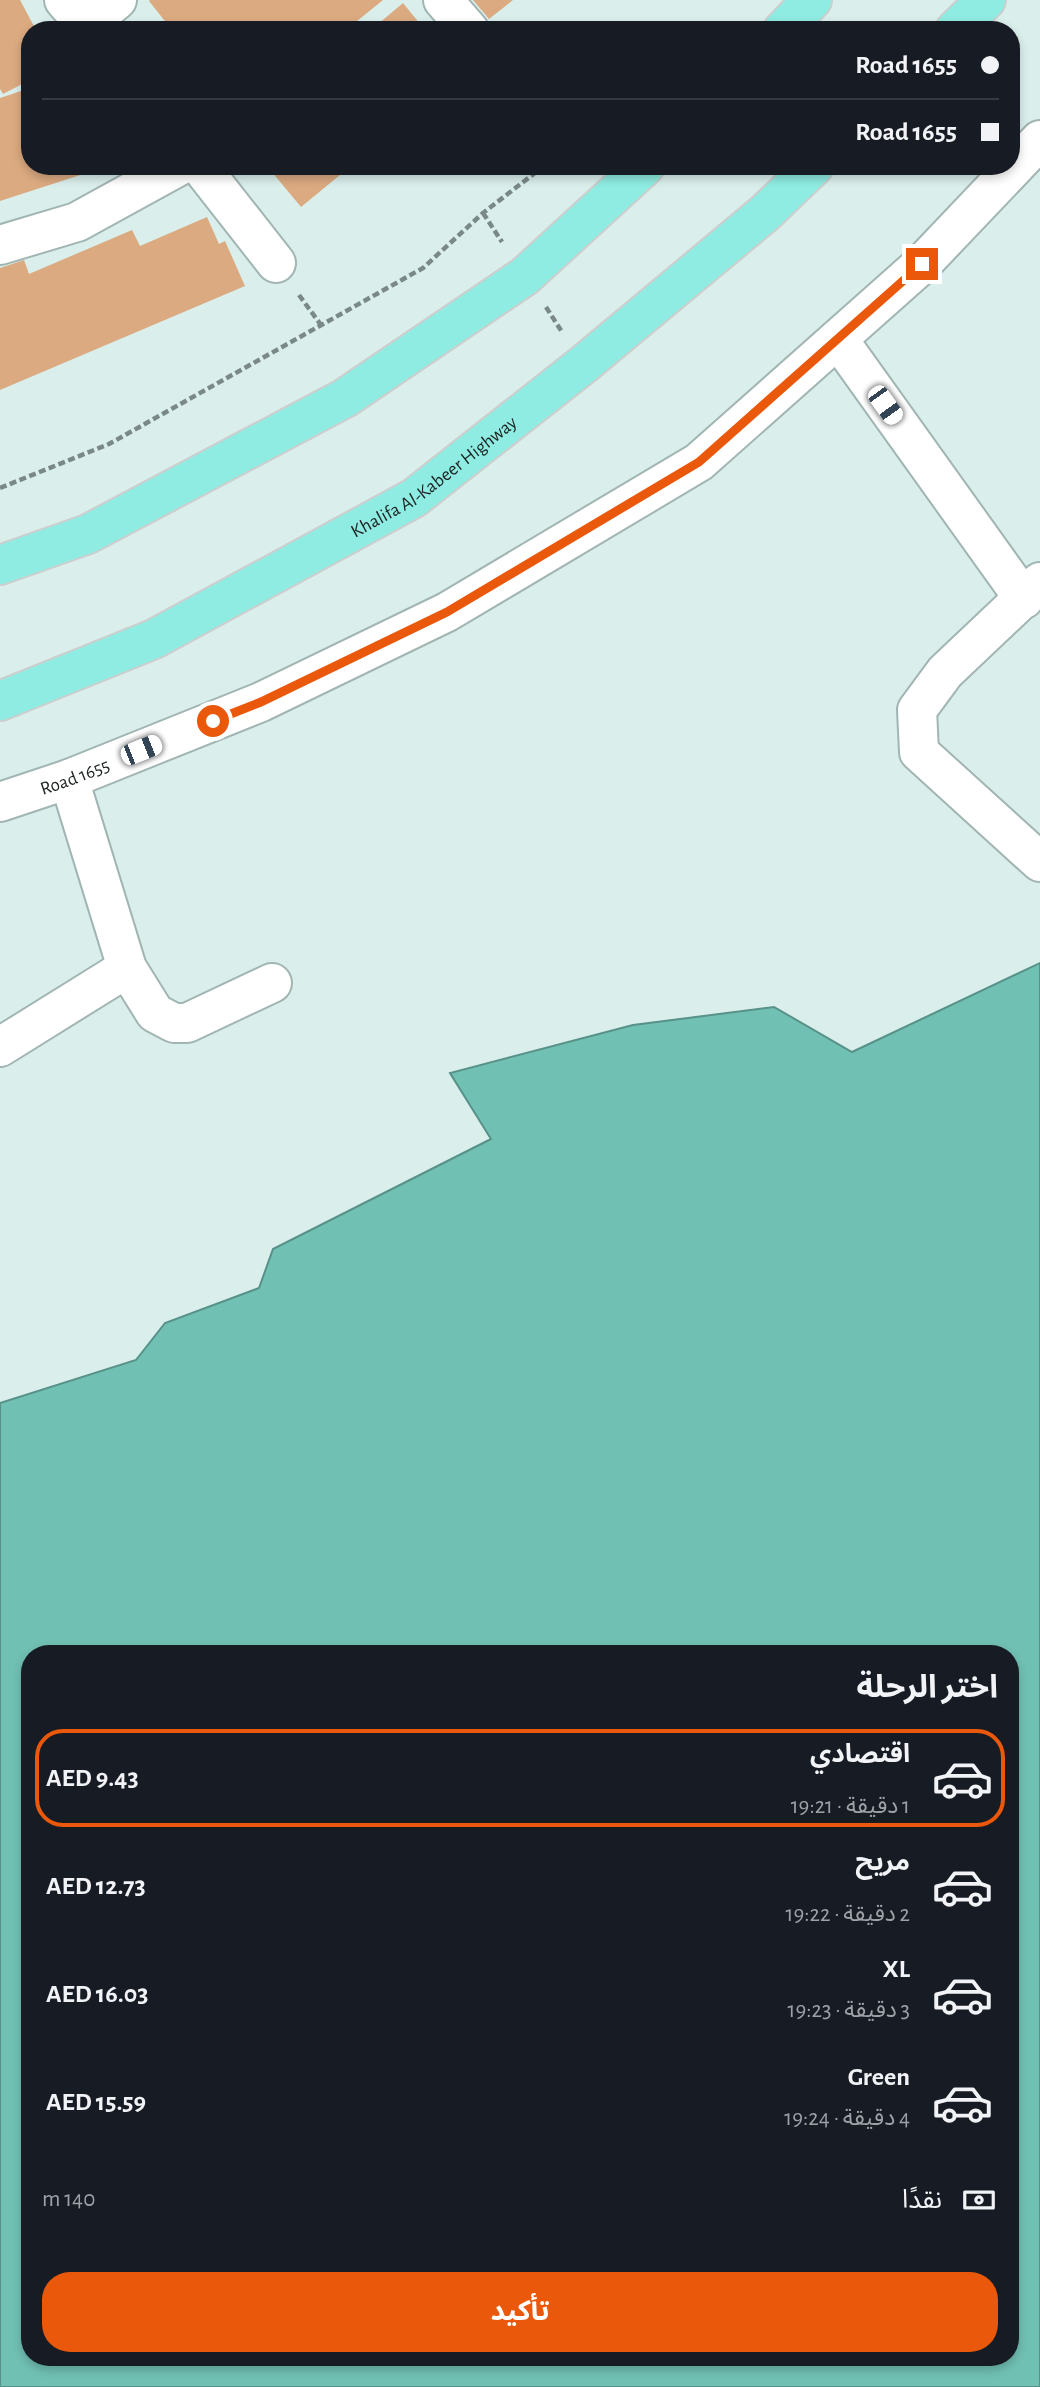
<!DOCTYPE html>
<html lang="ar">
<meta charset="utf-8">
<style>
:root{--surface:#171b24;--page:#20242c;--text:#f1f3f6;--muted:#9ea1a6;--line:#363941;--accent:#ea580c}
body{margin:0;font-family:"Alegreya Sans","Noto Sans Arabic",sans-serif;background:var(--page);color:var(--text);direction:rtl;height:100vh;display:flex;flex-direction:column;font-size:26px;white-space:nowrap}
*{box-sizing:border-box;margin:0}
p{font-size:23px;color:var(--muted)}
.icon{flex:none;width:38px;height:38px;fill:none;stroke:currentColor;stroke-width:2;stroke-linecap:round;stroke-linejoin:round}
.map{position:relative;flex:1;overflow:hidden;direction:ltr}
.side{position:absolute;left:21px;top:1645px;width:998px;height:721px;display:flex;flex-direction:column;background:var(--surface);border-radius:28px;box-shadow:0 4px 10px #0003;direction:rtl}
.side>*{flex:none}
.hud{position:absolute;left:21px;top:21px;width:999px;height:154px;border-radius:28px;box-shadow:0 4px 10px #0003;direction:rtl;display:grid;align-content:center;height:154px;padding:0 21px;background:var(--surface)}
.end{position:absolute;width:32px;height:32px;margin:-16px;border:9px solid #ea580c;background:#fff;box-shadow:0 0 0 4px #fff}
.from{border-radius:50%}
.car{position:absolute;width:21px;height:42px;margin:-21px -10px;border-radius:9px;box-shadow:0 0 5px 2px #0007;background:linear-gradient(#fff 24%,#345 0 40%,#fff 0 76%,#345 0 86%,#fff 0)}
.hud b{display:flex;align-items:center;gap:24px;height:66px;font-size:26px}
.hud b+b{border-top:2px solid var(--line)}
.hud i{width:18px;height:18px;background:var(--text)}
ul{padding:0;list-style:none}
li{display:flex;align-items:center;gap:21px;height:98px;margin:0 14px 10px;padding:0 7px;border:4px solid transparent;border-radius:28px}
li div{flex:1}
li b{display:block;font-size:26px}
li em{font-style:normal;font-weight:700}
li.on{border-color:var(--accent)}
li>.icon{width:63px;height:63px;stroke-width:1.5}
h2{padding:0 21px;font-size:32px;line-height:84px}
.pay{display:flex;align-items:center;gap:18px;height:77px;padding:0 21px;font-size:26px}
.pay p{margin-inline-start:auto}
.primary-button{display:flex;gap:14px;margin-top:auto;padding:14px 21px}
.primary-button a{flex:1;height:80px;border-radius:28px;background:var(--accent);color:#fff;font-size:28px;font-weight:700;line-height:80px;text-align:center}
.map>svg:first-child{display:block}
</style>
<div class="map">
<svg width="1040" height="2387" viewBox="0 0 1040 2387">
<rect width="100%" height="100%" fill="#daefec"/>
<path fill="#71c0b4" stroke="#579188" stroke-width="2" fill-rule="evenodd" d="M 1040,963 L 1040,2387 L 0,2387 L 0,1403 L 136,1360 L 165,1323 L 259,1288 L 273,1249 L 491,1139 L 450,1073 L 633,1025 L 774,1007 L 852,1052 ZM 30,1654 L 1010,1654 L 1010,2357 L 30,2357 Z"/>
<path fill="#dbaa81" d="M 0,0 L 20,0 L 36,30 L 30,30 L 30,80 L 3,94 L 0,89 Z
M 150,0 L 383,0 L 346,30 L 172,30 L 149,1 Z
M 473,0 L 513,0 L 489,19 Z
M 403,3 L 425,30 L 371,30 Z
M 30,88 L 30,166 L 105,167 L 0,201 L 0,98 Z
M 267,166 L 351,166 L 301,207 Z
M 207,217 L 219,244 L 225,241 L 245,286 L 0,390 L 0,268 L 24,260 L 29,274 L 132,230 L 140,246 Z"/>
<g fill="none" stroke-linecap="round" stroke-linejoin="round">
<g stroke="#a1b5b2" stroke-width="42">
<g id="street">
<path d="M 64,0 L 90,30"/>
<path d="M 443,0 L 469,30"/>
<path d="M 86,25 L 117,0"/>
<path d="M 200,166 L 276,263"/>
<path d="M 0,245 L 77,222 L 179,166"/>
<path d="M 838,339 L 1024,599"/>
<path d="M 1040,582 L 945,672 L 917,710 L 919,752 L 1040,862"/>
<path d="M 69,779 L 127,968 L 155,1013 L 174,1023 L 187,1023 L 272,983"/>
<path id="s1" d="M 0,802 L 69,779 L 261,702 L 447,612 L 699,462 L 922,264 L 1040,140"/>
<path d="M 0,1047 L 127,968"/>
</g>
</g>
<g stroke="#cdcece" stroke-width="42">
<g id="primary">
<path d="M 783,30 L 812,0"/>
<path d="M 955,30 L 986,0"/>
<path d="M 0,565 L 88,534 L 345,398 L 525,276 L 645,166"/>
<path id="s2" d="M 0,701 L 154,639 L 414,498 L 584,364 L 765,213 L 814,166"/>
</g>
</g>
<path stroke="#7a8886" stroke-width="4.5" stroke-dasharray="7 3.5" stroke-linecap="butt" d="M 483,213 L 502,242
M 299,295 L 321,325
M 546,307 L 562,332
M 0,488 L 109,444 L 423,268 L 483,213 L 544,166"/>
<use href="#street" stroke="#fff" stroke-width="38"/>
<use href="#primary" stroke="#8fece2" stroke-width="38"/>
</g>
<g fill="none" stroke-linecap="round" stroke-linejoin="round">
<path stroke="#ea580c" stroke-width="9" d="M 213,721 L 261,702 L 447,612 L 699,462 L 922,264"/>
</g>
<g text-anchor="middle" stroke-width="5" stroke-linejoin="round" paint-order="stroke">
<g font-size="19" fill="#1b2221" stroke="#fff">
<text dy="7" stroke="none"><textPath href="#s2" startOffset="490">Khalifa Al-Kabeer Highway</textPath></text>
<text dy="7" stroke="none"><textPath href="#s1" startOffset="79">Road 1655</textPath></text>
</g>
</g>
</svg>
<i class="end from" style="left:213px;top:721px"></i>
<i class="end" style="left:922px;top:264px"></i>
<i class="car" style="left:885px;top:405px;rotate:144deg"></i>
<i class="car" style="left:141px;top:750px;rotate:68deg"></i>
<div class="hud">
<b><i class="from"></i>Road 1655</b>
<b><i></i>Road 1655</b>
</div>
<section class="side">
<h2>اختر الرحلة</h2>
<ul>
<li class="on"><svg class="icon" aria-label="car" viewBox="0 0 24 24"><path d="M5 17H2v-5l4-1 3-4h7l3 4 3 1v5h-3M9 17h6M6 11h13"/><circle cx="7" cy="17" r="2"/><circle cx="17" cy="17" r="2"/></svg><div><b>اقتصادي</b><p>1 دقيقة · 19:21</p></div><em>AED 9.43</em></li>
<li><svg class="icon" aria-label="car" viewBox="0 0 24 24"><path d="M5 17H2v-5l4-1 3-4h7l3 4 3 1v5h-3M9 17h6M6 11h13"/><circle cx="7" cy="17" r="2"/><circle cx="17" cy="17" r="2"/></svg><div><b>مريح</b><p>2 دقيقة · 19:22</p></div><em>AED 12.73</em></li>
<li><svg class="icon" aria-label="car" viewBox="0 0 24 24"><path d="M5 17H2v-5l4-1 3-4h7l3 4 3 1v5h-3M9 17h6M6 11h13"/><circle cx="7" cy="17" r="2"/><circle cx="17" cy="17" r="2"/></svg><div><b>XL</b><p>3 دقيقة · 19:23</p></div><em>AED 16.03</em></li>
<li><svg class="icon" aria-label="car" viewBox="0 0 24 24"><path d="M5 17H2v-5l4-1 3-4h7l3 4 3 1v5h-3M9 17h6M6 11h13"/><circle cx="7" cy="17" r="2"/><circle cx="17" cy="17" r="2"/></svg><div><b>Green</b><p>4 دقيقة · 19:24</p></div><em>AED 15.59</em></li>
</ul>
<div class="pay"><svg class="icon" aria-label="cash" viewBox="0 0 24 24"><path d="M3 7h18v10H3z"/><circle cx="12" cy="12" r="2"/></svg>نقدًا<p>140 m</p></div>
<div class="primary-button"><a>تأكيد</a></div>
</section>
</div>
